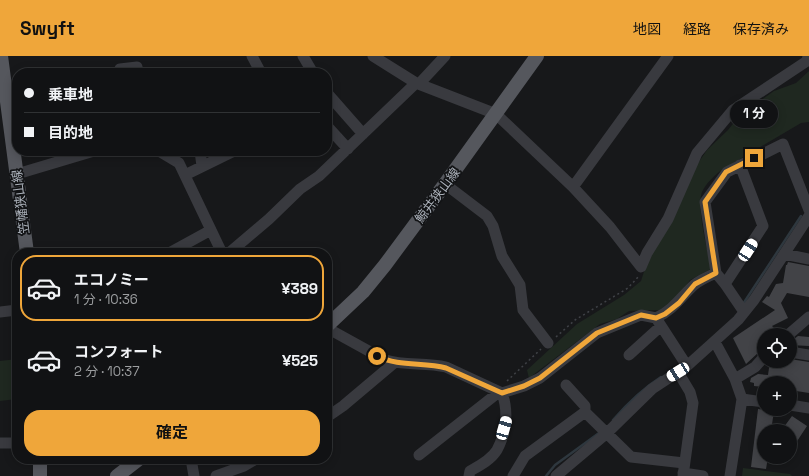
<!DOCTYPE html>
<html lang="ja">
<meta charset="utf-8">
<style>
:root{--surface:#111214;--page:#1a1b1d;--text:#f1f3f6;--muted:#9c9ea0;--line:#303234;--accent:#efa63a}
body{margin:0;font-family:"Space Grotesk","Noto Sans JP",sans-serif;background:var(--page);color:var(--text);height:100vh;display:flex;flex-direction:column;font-size:15px;white-space:nowrap}
*{box-sizing:border-box;margin:0}
p{font-size:13px;color:var(--muted)}
.icon{flex:none;width:22px;height:22px;fill:none;stroke:currentColor;stroke-width:2;stroke-linecap:round;stroke-linejoin:round}
.map{position:relative;flex:1;overflow:hidden}
.panel{position:absolute;left:12px;top:192px;width:320px;height:216px;display:flex;flex-direction:column;background:var(--surface);border-radius:16px;box-shadow:0 2px 10px #0003,0 0 0 1px var(--line)}
.panel>*{flex:none}
.top-card{position:absolute;left:12px;top:12px;width:320px;height:88px;border-radius:16px;box-shadow:0 2px 10px #0003,0 0 0 1px var(--line);display:grid;align-content:center;height:88px;padding:0 12px;background:var(--surface)}
.buttons{position:absolute;left:757px;top:272px;display:grid;gap:8px}
.buttons a{display:grid;place-items:center;width:40px;height:40px;border-radius:50%;background:var(--surface);box-shadow:0 2px 10px #0003,0 0 0 1px var(--line);font-size:20px}
.end{position:absolute;width:18px;height:18px;margin:-9px;border:5px solid #efa63a;background:#111;box-shadow:0 0 0 2px #111}
.from{border-radius:50%}
.bubble{position:absolute;height:28px;border-radius:14px;background:var(--surface);box-shadow:0 2px 10px #0003,0 0 0 1px var(--line);font-size:13px;font-weight:700;line-height:28px;text-align:center}
.car{position:absolute;width:12px;height:24px;margin:-12px -6px;border-radius:5px;box-shadow:0 0 3px 1px #0007;background:linear-gradient(#fff 24%,#345 0 40%,#fff 0 76%,#345 0 86%,#fff 0)}
.top-card b{display:flex;align-items:center;gap:14px;height:38px;font-size:15px}
.top-card b+b{border-top:1px solid var(--line)}
.top-card i{width:10px;height:10px;background:var(--text)}
ul{padding:7px 0 0;list-style:none}
li{display:flex;align-items:center;gap:12px;height:66px;margin:0 8px 6px;padding:0 4px;border:2px solid transparent;border-radius:16px}
li div{flex:1}
li b{display:block;font-size:15px}
li em{font-style:normal;font-weight:700}
li.selected{border-color:var(--accent)}
li>.icon{width:36px;height:36px;stroke-width:1.5}
.action{display:flex;gap:8px;margin-top:auto;padding:8px 12px}
.action a{flex:1;height:46px;border-radius:16px;background:var(--accent);color:#111;font-size:16px;font-weight:700;line-height:46px;text-align:center}
header{display:flex;align-items:center;gap:24px;box-sizing:border-box;height:56px;padding:0 20px;background:var(--accent);color:#111}
header strong{font-size:19px}
nav{display:flex;gap:22px;margin-inline-start:auto;font-size:14px}
.map>svg:first-child{display:block}
</style>
<header>
<strong>Swyft</strong>
<nav><a>地図</a><a>経路</a><a>保存済み</a></nav>
</header>
<div class="map">
<svg width="809" height="420" viewBox="0 0 809 420">
<rect width="100%" height="100%" fill="#17181a"/>
<path fill="#1f2820" d="M 809,15 L 809,66 L 801,67 L 723,113 C 715,119 706,127 702,136 C 696,152 708,195 711,213 L 690,224 L 679,239 L 660,254 L 629,255 L 617,263 L 600,268 L 529,322 L 527,314 L 577,268 L 624,239 L 641,225 L 648,203 L 667,174 L 694,113 L 707,94 L 728,74 L 740,59 L 774,35 L 796,27 Z
M 17,303 L 17,343 L 0,345 L 0,305 Z
M 743,412 L 790,418 L 792,420 L 742,420 Z"/>
<g fill="none" stroke-linecap="round" stroke-linejoin="round">
<path stroke="#2e373e" stroke-width="2.5" d="M 743,248 L 801,160
M 613,364 C 627,348 642,333 661,321
M 546,420 L 555,409 L 599,377"/>
</g>
<path fill="#424347" d="M 788,206 L 809,210 L 809,241 L 787,237 L 781,247 L 788,262 L 772,270 L 781,279 L 764,279 L 764,294 L 759,296 L 746,308 L 733,282 L 775,254 L 762,246 L 767,240 L 769,241 L 776,228 L 783,227 L 786,209 L 787,209 Z
M 798,280 L 809,281 L 809,290 L 790,289 L 790,286 Z
M 790,303 L 809,306 L 809,337 L 790,334 L 790,327 L 764,327 L 764,331 L 754,330 L 754,327 L 750,326 L 751,322 L 758,318 L 768,319 L 770,305 L 790,305 Z
M 758,353 L 774,355 L 771,375 L 764,375 L 764,401 L 768,401 L 766,413 L 751,411 Z
M 792,360 L 807,370 L 790,396 L 790,375 L 781,375 Z"/>
<g fill="none" stroke-linecap="round" stroke-linejoin="round">
<path stroke="#3f4146" stroke-width="1.5" stroke-dasharray="2 3" stroke-linecap="butt" d="M 556,281 L 575,264 L 628,232 L 638,221
M 507,325 L 541,293"/>
<path stroke="#393a3f" stroke-width="11" d="M 252,0 L 261,17
M 303,0 L 313,17
M 373,0 L 416,27 L 496,58 L 573,131 L 610,171 L 641,211 L 647,197 L 668,163 L 697,97 L 733,54 L 795,13 L 807,5 L 808,0
M 120,17 L 120,13 L 137,11 L 138,17
M 419,28 L 445,0
M 327,37 L 363,78
M 327,70 L 348,93
M 159,95 L 179,107 L 222,197
M 200,95 L 202,110
M 17,118 L 94,95
M 185,119 L 234,95
M 445,128 L 487,160 L 493,170 L 502,200 L 520,229 L 523,254 L 548,287
M 573,131 L 668,0
M 169,197 L 211,174
M 229,197 L 269,163 L 300,133 L 319,120 L 416,27
M 784,198 L 809,203
M 716,217 L 725,228 L 763,170 L 740,109
M 725,228 L 744,256
M 0,256 L 17,254
M 656,262 C 673,254 681,241 694,229 C 700,224 709,220 716,217 L 705,146 L 727,116 L 783,88 L 809,154
M 327,272 L 385,304 C 405,310 426,306 446,311 L 502,337 L 524,330 L 540,322 L 597,277 L 641,259 L 656,262 L 687,310
M 788,279 L 809,261
M 715,286 L 735,323 L 742,343 L 730,420
M 790,296 L 809,299
M 629,299 L 661,270
M 678,316 L 690,336 L 693,347 L 683,420
M 735,323 L 755,311 L 764,301
M 566,329 L 585,350 L 585,356
M 742,343 L 764,346
M 790,349 L 809,352
M 327,361 L 343,350 L 394,307
M 0,387 L 17,387
M 419,399 L 499,336
M 191,403 L 194,420
M 683,417 L 703,420
M 216,420 L 244,410 L 256,403
M 469,420 L 470,415 C 479,410 491,404 497,394 C 506,377 509,356 502,337
M 513,420 L 525,400 L 585,356 L 631,401 L 684,407
M 556,420 L 607,377 L 652,333 L 687,310 L 738,264 L 754,244 L 809,160"/>
<path stroke="#55575d" stroke-width="14" d="M 1,0 L 27,197
M 327,270 L 363,236 L 385,209 L 445,128 L 537,0
M 40,420 L 40,403
M 117,420 L 139,403"/>
</g>
<g fill="none" stroke-linecap="round" stroke-linejoin="round">
<path stroke="#efa63a" stroke-width="5" d="M 377,300 C 399,311 423,306 446,312 L 502,337 L 524,330 L 540,322 L 597,277 L 641,259 L 656,262 L 665,258 L 679,247 L 695,228 L 716,217 L 705,146 L 726,116 L 754,102"/>
</g>
<g text-anchor="middle" stroke-width="3.5" stroke-linejoin="round" paint-order="stroke">
<g font-size="13" fill="#aab0b9" stroke="#121315">
<text transform="translate(437 139) rotate(-53)" y="5">鯨井狭山線</text>
<text transform="translate(20 146) rotate(-97)" y="5">笠幡狭山線</text>
</g>
</g>
</svg>
<div class="buttons">
<a><svg class="icon" aria-label="locate" viewBox="0 0 24 24"><circle cx="12" cy="12" r="6"/><path d="M12 2v4M12 18v4M2 12h4M18 12h4"/></svg></a>
<a>+</a>
<a>−</a>
</div>
<i class="end from" style="left:377px;top:300px"></i>
<i class="end" style="left:754px;top:102px"></i>
<div class="bubble" style="left:730px;top:44px;width:48px">1 分</div>
<i class="car" style="left:748px;top:194px;rotate:33deg"></i>
<i class="car" style="left:678px;top:316px;rotate:238deg"></i>
<i class="car" style="left:504px;top:372px;rotate:16deg"></i>
<div class="top-card">
<b><i class="from"></i>乗車地</b>
<b><i></i>目的地</b>
</div>
<section class="panel">
<ul>
<li class="selected"><svg class="icon" aria-label="car" viewBox="0 0 24 24"><path d="M5 17H2v-5l4-1 3-4h7l3 4 3 1v5h-3M9 17h6M6 11h13"/><circle cx="7" cy="17" r="2"/><circle cx="17" cy="17" r="2"/></svg><div><b>エコノミー</b><p>1 分 · 10:36</p></div><em>¥389</em></li>
<li><svg class="icon" aria-label="car" viewBox="0 0 24 24"><path d="M5 17H2v-5l4-1 3-4h7l3 4 3 1v5h-3M9 17h6M6 11h13"/><circle cx="7" cy="17" r="2"/><circle cx="17" cy="17" r="2"/></svg><div><b>コンフォート</b><p>2 分 · 10:37</p></div><em>¥525</em></li>
</ul>
<div class="action"><a>確定</a></div>
</section>
</div>
